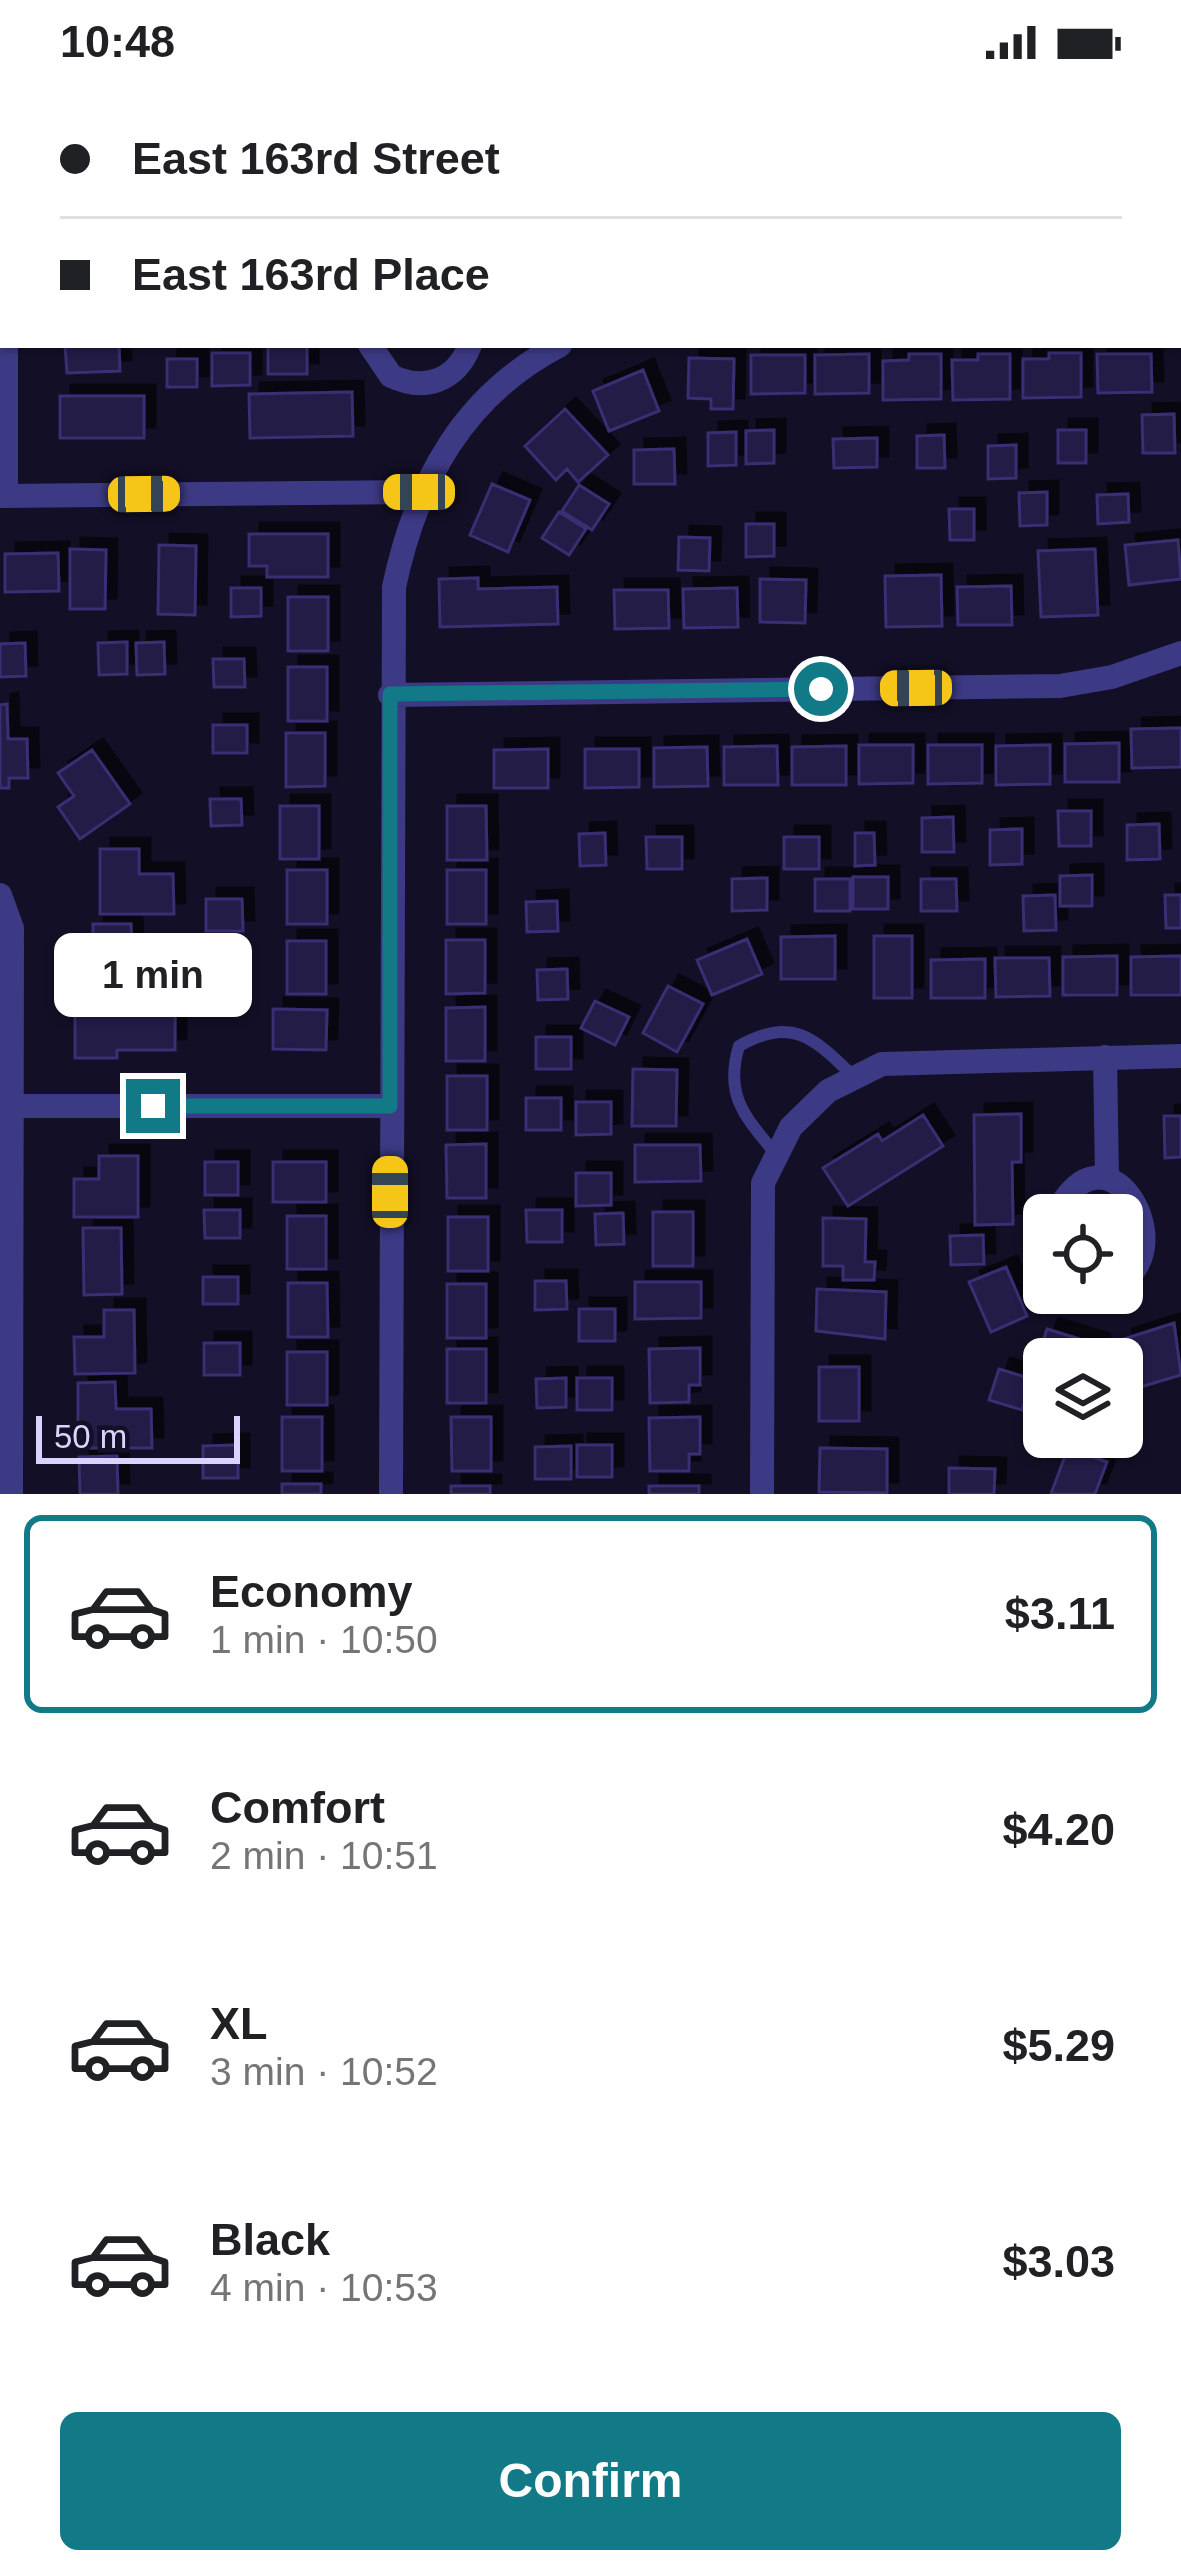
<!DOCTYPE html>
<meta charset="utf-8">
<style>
:root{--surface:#fff;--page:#f6f6f6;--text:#202124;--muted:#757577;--line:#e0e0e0;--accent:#127987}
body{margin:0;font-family:Arial,sans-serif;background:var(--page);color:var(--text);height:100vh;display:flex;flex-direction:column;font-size:45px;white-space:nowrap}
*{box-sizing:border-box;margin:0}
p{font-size:39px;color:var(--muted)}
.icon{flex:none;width:66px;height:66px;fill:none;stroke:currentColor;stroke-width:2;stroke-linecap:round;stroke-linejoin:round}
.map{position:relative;height:1410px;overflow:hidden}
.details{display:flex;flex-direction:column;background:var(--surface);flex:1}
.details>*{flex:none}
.guide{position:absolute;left:0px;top:0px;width:1182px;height:264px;box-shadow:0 3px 9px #0004;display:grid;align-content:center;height:264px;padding:0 60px;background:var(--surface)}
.controls{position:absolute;left:1023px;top:1110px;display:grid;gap:24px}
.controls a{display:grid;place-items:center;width:120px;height:120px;border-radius:18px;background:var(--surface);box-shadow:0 3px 9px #0004;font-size:60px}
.scale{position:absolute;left:36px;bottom:30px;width:204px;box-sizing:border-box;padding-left:12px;border:6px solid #d9d4ff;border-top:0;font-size:33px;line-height:42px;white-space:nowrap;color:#d9d4ff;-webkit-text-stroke:9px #130f26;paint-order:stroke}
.end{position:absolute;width:54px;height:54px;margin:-27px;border:15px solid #127987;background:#fff;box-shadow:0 0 0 6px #fff}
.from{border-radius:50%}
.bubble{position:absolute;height:84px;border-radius:18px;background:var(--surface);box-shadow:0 3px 9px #0004;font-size:39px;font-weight:700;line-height:84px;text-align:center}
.car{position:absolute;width:36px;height:72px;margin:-36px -18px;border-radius:15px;box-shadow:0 0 9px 3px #0007;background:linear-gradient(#f5c518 24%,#345 0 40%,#f5c518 0 76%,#345 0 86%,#f5c518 0)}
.guide b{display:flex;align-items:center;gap:42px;height:114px;font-size:45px}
.guide b+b{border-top:3px solid var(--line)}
.guide i{width:30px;height:30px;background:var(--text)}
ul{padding:21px 0 0;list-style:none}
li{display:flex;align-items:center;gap:36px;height:198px;margin:0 24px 18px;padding:0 36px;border:6px solid transparent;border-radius:18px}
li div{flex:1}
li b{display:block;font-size:45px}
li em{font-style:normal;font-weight:700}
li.on{border-color:var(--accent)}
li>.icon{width:108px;height:108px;stroke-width:1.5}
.primary-button{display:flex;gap:24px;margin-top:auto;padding:24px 60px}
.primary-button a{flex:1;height:138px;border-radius:18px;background:var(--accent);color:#fff;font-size:48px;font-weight:700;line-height:138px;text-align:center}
.status{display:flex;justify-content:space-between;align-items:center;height:84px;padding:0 60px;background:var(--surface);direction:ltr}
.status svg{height:33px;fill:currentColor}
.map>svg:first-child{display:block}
</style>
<div class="status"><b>10:48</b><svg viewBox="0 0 49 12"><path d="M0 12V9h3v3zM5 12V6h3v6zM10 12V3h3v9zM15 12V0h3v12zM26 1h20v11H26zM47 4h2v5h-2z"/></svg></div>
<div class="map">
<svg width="1181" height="1410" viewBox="0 0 1181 1410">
<defs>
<filter id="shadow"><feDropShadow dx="11" dy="-11" stdDeviation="0" flood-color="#0009"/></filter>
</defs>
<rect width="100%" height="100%" fill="#130f26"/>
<path fill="#241b47" stroke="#3b2d73" stroke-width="3" filter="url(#shadow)" d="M 810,0 L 930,0 L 930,3 L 810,3 Z
M 1179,63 L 1181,63 L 1181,147 L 1179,147 Z
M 65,261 L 119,261 L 120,287 L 67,289 Z
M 268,261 L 307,261 L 307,290 L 268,290 Z
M 212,269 L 250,269 L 250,301 L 212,302 Z
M 1049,269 L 1081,269 L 1081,313 L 1023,314 L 1023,275 L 1049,275 Z
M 869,270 L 869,309 L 815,310 L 815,271 Z
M 909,270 L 941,270 L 941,315 L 883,316 L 883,277 L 909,276 Z
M 978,270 L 1010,270 L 1010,315 L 953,316 L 952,276 L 978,276 Z
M 1097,270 L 1151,270 L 1152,308 L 1098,309 Z
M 751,271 L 805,271 L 805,309 L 751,310 Z
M 689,274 L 734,275 L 733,325 L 711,325 L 711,315 L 688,314 Z
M 167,275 L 197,275 L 197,303 L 167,303 Z
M 643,286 L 659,327 L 609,347 L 593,307 Z
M 352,308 L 353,352 L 250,354 L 249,310 Z
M 60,312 L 144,312 L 144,354 L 60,354 Z
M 565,325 L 608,371 L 578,398 L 567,385 L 556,396 L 525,362 Z
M 1174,330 L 1175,369 L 1143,369 L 1142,331 Z
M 774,346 L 774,379 L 746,380 L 746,347 Z
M 1058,346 L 1086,346 L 1086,379 L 1058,379 Z
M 736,348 L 736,381 L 708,382 L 708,349 Z
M 944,351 L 945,384 L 917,384 L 917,352 Z
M 877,354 L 877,383 L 834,384 L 833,355 Z
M 1016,361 L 1016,394 L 988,395 L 988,362 Z
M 674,365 L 675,400 L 634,400 L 634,366 Z
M 492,400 L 530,416 L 508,468 L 470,451 Z
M 579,401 L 609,420 L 592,446 L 562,427 Z
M 1047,408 L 1047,441 L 1020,442 L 1019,409 Z
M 1128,410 L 1129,438 L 1098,440 L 1097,411 Z
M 949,425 L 974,425 L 974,456 L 950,456 Z
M 559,428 L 586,445 L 569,471 L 542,454 Z
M 746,440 L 774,440 L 774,472 L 746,473 Z
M 249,450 L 328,450 L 328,493 L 267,493 L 267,482 L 249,482 Z
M 679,453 L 710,454 L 709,487 L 678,486 Z
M 1178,456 L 1181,495 L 1129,501 L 1125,461 Z
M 159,461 L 196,462 L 195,531 L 158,530 Z
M 70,465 L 106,466 L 105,525 L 70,525 Z
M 1095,465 L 1098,531 L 1041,533 L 1038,467 Z
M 58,469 L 59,507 L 5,508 L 5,470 Z
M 941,491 L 942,542 L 886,543 L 885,492 Z
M 478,494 L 478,505 L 557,503 L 558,540 L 440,543 L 439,495 Z
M 760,495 L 806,496 L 805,539 L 760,538 Z
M 1011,502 L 1012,541 L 958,541 L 957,503 Z
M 231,504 L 261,504 L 261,532 L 231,533 Z
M 737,504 L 738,543 L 684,544 L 683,505 Z
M 614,506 L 668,506 L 669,544 L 615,545 Z
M 288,513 L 328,513 L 328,567 L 288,567 Z
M 127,558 L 127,590 L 99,591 L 98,559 Z
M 164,558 L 165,590 L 137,591 L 136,559 Z
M 25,559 L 26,592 L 0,593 L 0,560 Z
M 213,575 L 244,575 L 245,603 L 214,603 Z
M 288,583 L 327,583 L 327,637 L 288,637 Z
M 7,620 L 8,655 L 27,655 L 28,694 L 9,694 L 9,704 L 0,704 L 0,621 Z
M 213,641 L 247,641 L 247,669 L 213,669 Z
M 1181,644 L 1181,683 L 1132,684 L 1131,645 Z
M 286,649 L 325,649 L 325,702 L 286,703 Z
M 1119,659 L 1119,698 L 1065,698 L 1065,660 Z
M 859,661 L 913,661 L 913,699 L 859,700 Z
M 928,661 L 982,661 L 982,699 L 928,700 Z
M 1050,661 L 1050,700 L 996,701 L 996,662 Z
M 777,662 L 778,701 L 724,701 L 724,663 Z
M 846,662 L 846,701 L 792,701 L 792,663 Z
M 707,663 L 708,702 L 654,703 L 654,664 Z
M 548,665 L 548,704 L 494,704 L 494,666 Z
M 585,665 L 639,665 L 639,703 L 585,704 Z
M 92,666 L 130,720 L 80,755 L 58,723 L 74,712 L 58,689 Z
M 210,715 L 241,715 L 242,741 L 211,742 Z
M 280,722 L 319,722 L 319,775 L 280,775 Z
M 447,722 L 486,722 L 487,776 L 447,776 Z
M 1058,727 L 1091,727 L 1091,762 L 1059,762 Z
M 953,733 L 954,768 L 922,768 L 922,734 Z
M 1159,740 L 1160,775 L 1127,776 L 1127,741 Z
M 1022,745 L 1022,780 L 990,781 L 990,746 Z
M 605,749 L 606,781 L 580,782 L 579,750 Z
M 855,749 L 874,749 L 875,781 L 855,782 Z
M 646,753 L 682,753 L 682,785 L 647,785 Z
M 784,753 L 819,753 L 819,785 L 784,785 Z
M 100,765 L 139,765 L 139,790 L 173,790 L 174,830 L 100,830 Z
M 287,786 L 327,786 L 327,840 L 287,840 Z
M 447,786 L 486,786 L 486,840 L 447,840 Z
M 1092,791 L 1092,822 L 1060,822 L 1060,792 Z
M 853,793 L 888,793 L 888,825 L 853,825 Z
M 767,794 L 767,826 L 732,827 L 732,795 Z
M 815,795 L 850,795 L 850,827 L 815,827 Z
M 921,795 L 956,795 L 957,827 L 921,827 Z
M 1055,811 L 1056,846 L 1024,847 L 1023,812 Z
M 1165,811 L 1181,811 L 1181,844 L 1166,844 Z
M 206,815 L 242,815 L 243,847 L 206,847 Z
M 557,817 L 558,847 L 527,848 L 526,818 Z
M 93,840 L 131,840 L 132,866 L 166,866 L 166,905 L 93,905 Z
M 835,852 L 835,895 L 781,895 L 781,853 Z
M 874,852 L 912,852 L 912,914 L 874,914 Z
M 747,855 L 762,890 L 712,911 L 697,876 Z
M 446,856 L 485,856 L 485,909 L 446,910 Z
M 287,857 L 326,857 L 326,910 L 287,910 Z
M 1117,872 L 1117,911 L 1063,911 L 1063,873 Z
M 1181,872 L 1181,911 L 1131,911 L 1131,873 Z
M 995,874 L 1049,874 L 1050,912 L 996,913 Z
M 985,875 L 985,914 L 931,914 L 931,876 Z
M 567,885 L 568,915 L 538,916 L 537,886 Z
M 668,902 L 703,920 L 677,968 L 643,949 Z
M 595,917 L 629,933 L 615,961 L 581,944 Z
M 485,923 L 485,977 L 446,977 L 446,924 Z
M 273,925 L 327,926 L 326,966 L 273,965 Z
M 75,928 L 175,928 L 175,966 L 117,966 L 117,974 L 75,974 Z
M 536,953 L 571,953 L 571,985 L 536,985 Z
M 633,985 L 677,986 L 676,1042 L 632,1042 Z
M 447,992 L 487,992 L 487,1046 L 447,1046 Z
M 526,1014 L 561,1014 L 561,1046 L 526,1046 Z
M 576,1018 L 611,1018 L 611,1050 L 576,1051 Z
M 1021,1030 L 1021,1078 L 1012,1078 L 1013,1140 L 975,1141 L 974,1031 Z
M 923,1031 L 943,1062 L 848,1122 L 823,1084 L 878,1050 L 882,1057 Z
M 1164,1032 L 1181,1032 L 1181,1073 L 1165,1074 Z
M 486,1060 L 486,1114 L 447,1114 L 446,1061 Z
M 635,1061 L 700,1061 L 701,1097 L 635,1098 Z
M 99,1072 L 138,1072 L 138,1133 L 74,1133 L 74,1095 L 99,1095 Z
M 205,1078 L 238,1078 L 238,1111 L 205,1111 Z
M 273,1078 L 326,1078 L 326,1118 L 273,1118 Z
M 576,1089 L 611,1089 L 611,1121 L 576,1122 Z
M 204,1126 L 240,1126 L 240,1154 L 205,1154 Z
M 526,1126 L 562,1126 L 562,1158 L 527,1158 Z
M 653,1128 L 693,1128 L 693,1182 L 653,1182 Z
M 623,1129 L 624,1160 L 596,1161 L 595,1130 Z
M 287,1132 L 326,1132 L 326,1185 L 287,1185 Z
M 448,1133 L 488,1133 L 488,1187 L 448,1187 Z
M 823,1134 L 866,1135 L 865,1178 L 875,1178 L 874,1196 L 843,1196 L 843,1182 L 823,1182 Z
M 83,1144 L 121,1144 L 122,1210 L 84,1211 Z
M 983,1151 L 984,1180 L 951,1181 L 950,1152 Z
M 1006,1183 L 1027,1232 L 991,1248 L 969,1198 Z
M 203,1193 L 238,1193 L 238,1220 L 203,1220 Z
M 535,1197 L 566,1197 L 567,1225 L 535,1226 Z
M 635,1198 L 701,1198 L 701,1234 L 635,1235 Z
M 288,1199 L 327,1199 L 328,1253 L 288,1253 Z
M 447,1200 L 486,1200 L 486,1254 L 447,1254 Z
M 817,1205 L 886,1208 L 885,1255 L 816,1247 Z
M 579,1225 L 615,1225 L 615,1257 L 579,1257 Z
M 104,1226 L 134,1226 L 135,1289 L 75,1290 L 74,1253 L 104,1253 Z
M 1174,1239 L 1181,1291 L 1127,1307 L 1122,1283 L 1129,1281 L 1121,1256 Z
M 1047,1245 L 1099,1261 L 1095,1275 L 1044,1275 L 1044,1285 L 1035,1283 Z
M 204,1259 L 240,1259 L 240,1291 L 204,1291 Z
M 700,1264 L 700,1301 L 689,1301 L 689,1318 L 650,1319 L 649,1265 Z
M 447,1265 L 486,1265 L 486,1319 L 447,1319 Z
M 287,1268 L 327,1268 L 327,1321 L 287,1321 Z
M 819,1283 L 859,1283 L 859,1337 L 819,1337 Z
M 999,1285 L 1032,1295 L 1022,1326 L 989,1316 Z
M 566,1294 L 566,1323 L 537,1324 L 536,1295 Z
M 577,1294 L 612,1294 L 612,1326 L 577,1326 Z
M 115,1298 L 116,1325 L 151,1325 L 152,1364 L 78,1364 L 78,1299 Z
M 282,1333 L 322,1333 L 322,1387 L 282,1387 Z
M 451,1333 L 491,1333 L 491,1387 L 452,1387 Z
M 700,1333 L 700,1370 L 689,1370 L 689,1387 L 650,1387 L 649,1334 Z
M 238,1361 L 238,1394 L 203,1394 L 203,1362 Z
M 577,1361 L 612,1361 L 612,1393 L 577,1393 Z
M 571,1362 L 571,1395 L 535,1395 L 535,1363 Z
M 820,1364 L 887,1365 L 887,1409 L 819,1408 Z
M 1068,1364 L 1107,1378 L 1095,1410 L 1051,1410 Z
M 117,1372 L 118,1410 L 80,1410 L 79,1373 Z
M 949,1384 L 995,1385 L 994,1410 L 949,1410 Z
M 282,1400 L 321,1400 L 321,1410 L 282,1410 Z
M 451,1402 L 490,1402 L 490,1410 L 451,1410 Z
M 649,1402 L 699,1402 L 699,1410 L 649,1410 Z"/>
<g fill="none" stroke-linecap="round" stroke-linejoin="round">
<path stroke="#3d3a85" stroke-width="12" d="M 775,1069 C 745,1033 724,1011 739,962 C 792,933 812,952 852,991"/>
<path stroke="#3d3a85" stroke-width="24" d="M 5,0 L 5,3
M 1081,0 L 1081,3
M 1179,210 L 1181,210
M 6,261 L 6,412
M 370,261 L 391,292 C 425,308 456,297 470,261
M 0,412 L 419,408
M 390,611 L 1060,602 L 1112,593 L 1181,569
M 0,811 L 12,844 L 11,1410
M 1105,973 L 1107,1094
M 11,1022 L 390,1022
M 1056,1131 C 1105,1031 1181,1159 1122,1197
M 391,1410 L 394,503 C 416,399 462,312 560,261
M 762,1410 L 763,1099 L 791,1043 L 828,1007 L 882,980 L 1181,972"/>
</g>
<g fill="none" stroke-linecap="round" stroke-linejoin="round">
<path stroke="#127987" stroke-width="15" d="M 153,1022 L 390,1022 L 390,610 L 821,605"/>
</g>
</svg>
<div class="controls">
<a><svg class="icon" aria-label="locate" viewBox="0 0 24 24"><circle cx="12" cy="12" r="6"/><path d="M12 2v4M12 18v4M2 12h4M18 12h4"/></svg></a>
<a><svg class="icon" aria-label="layers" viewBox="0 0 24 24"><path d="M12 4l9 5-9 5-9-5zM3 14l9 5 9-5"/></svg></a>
</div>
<div class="scale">50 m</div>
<i class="end from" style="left:821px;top:605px"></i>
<i class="end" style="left:153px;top:1022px"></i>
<div class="bubble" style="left:54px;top:849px;width:198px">1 min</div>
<i class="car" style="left:419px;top:408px;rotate:270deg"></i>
<i class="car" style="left:144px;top:410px;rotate:89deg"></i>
<i class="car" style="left:916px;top:604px;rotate:269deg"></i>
<i class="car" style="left:390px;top:1108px;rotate:0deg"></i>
<div class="guide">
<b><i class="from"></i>East 163rd Street</b>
<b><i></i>East 163rd Place</b>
</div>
</div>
<section class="details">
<ul>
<li class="on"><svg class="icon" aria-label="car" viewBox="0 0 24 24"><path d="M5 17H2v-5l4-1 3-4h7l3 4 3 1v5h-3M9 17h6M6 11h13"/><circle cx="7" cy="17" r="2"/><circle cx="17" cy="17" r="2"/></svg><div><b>Economy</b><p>1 min · 10:50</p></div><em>$3.11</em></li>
<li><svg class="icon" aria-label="car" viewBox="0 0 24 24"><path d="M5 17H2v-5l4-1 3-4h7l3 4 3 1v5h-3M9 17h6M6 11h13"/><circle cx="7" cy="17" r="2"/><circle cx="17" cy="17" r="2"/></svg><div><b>Comfort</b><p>2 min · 10:51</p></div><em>$4.20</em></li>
<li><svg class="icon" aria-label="car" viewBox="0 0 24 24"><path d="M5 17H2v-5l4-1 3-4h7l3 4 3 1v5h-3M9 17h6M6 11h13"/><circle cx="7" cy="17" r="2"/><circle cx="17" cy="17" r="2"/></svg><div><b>XL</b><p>3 min · 10:52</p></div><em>$5.29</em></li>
<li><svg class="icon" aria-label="car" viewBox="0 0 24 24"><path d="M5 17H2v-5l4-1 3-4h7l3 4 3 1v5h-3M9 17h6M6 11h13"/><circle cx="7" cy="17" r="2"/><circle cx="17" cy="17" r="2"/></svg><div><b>Black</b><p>4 min · 10:53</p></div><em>$3.03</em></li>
</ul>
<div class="primary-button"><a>Confirm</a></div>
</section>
